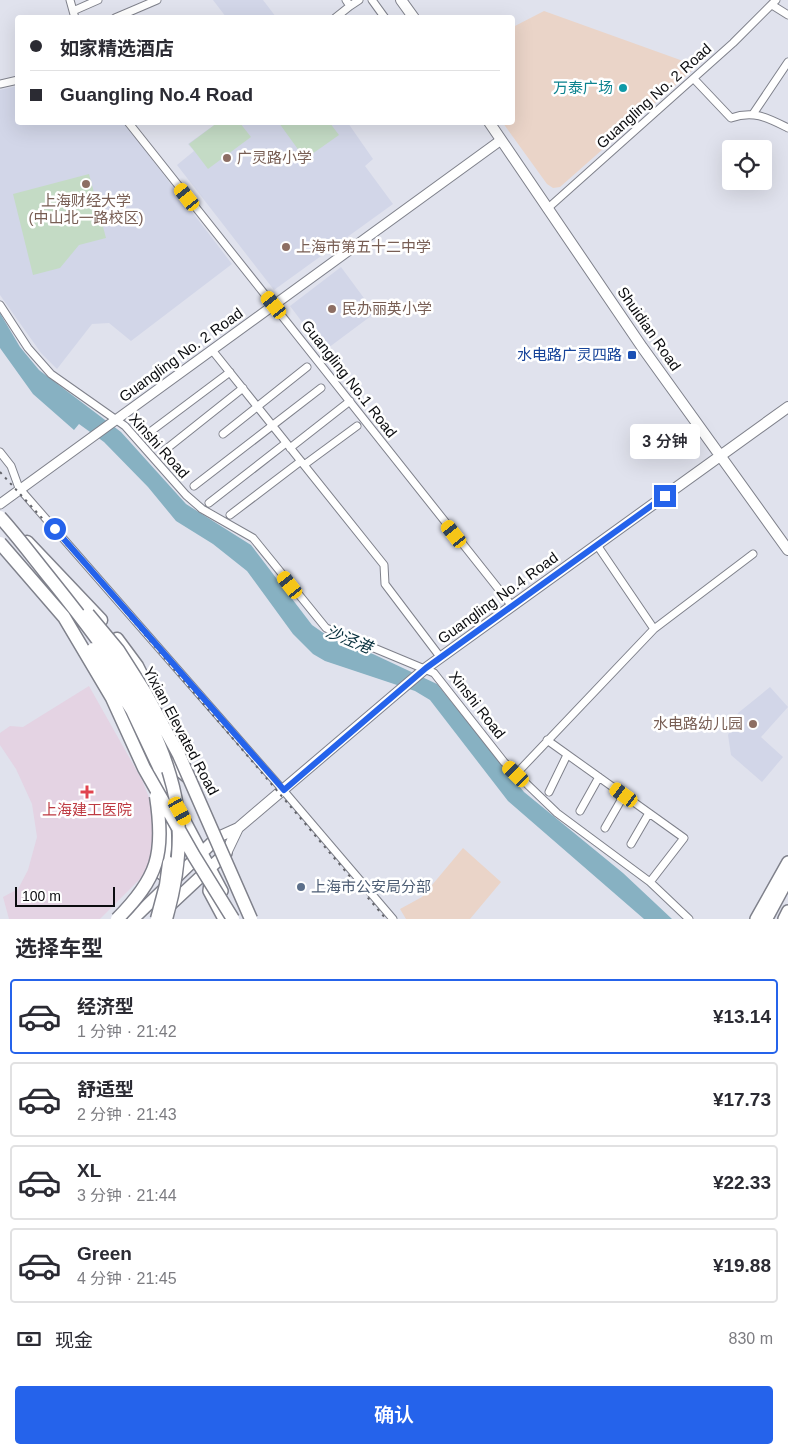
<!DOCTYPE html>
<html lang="zh">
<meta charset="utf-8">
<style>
:root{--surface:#fff;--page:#f2f2f3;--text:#2b2b33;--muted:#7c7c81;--line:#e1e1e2;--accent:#2563eb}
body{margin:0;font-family:Arial,"Noto Sans SC",sans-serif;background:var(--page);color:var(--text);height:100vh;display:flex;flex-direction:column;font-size:19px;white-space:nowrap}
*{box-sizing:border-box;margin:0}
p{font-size:16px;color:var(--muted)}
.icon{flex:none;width:28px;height:28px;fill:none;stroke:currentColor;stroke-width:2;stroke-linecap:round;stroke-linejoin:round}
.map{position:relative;height:919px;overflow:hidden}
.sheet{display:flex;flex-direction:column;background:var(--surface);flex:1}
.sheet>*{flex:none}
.hud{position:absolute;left:15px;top:15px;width:500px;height:110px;border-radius:5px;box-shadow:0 5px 20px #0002;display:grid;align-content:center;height:110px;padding:0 15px;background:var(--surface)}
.buttons{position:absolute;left:722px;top:140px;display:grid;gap:10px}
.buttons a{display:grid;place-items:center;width:50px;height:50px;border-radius:5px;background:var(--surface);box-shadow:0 5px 20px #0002;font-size:25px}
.scale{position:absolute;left:15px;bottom:12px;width:100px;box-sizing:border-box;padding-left:5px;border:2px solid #0b0c0f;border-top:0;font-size:14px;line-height:18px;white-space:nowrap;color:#0b0c0f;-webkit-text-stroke:4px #fff;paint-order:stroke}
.end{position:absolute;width:22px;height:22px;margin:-11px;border:6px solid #2563eb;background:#fff;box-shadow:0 0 0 2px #fff}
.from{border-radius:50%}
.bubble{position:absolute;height:35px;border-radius:5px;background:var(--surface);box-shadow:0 5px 20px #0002;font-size:16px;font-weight:600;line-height:35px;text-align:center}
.car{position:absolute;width:15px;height:30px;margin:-15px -8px;border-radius:6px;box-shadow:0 0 4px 1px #0007;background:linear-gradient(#f5c518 24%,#345 0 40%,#f5c518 0 76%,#345 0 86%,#f5c518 0)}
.hud b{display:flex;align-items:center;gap:18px;height:48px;font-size:19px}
.hud b+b{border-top:1px solid var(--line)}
.hud i{width:12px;height:12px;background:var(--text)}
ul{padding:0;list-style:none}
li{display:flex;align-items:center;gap:15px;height:75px;margin:0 10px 8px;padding:0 5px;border:2px solid var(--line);border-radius:5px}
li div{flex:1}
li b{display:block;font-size:19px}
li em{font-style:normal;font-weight:600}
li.on{border-color:var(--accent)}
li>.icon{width:45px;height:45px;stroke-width:1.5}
h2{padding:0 15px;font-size:22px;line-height:60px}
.pay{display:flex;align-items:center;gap:12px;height:55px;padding:0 15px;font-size:19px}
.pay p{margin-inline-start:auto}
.action{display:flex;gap:10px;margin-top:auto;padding:10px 15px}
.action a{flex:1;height:58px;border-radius:5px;background:var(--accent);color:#fff;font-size:20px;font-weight:600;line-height:58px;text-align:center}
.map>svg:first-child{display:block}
</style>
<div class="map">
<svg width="788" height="919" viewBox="0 0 788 919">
<rect width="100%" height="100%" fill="#e0e2ed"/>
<path fill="#ead4c8" d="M 544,11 L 697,66 L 560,187 L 553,188 L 547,184 L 503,123 L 512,122 L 513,27 Z
M 463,848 L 501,882 L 470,919 L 406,919 L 400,909 L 422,897 Z"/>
<path fill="#d2d6e8" d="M 213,0 L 263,0 L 276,17 L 226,17 Z
M 17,86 L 18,122 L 124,123 L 232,264 L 131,341 L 109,323 L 92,324 L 57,369 L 41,353 L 0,295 L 0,90 Z
M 217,123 L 348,123 L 373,159 L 365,166 L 393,204 L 274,290 L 177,165 L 194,151 L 188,144 Z
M 341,267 L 375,313 L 324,351 L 290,306 Z
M 770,687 L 788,707 L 761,737 L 783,757 L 762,782 L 731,755 L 728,735 L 738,713 Z"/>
<path fill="#e4d3e3" d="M 89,686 L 142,780 L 152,805 L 157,825 L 151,868 L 100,919 L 9,919 L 3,897 L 18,889 L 28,870 L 37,837 L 32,804 L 16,769 L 0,745 L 0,733 L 10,726 L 23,727 Z"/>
<path fill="#c4dbc5" d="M 217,123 L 240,123 L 251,137 L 208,169 L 189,144 Z
M 279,123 L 330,123 L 339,135 L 305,159 Z
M 89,174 L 106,238 L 79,245 L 60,268 L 33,275 L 13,194 Z"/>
<path fill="#87b1c2" d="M 0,313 L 20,347 L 39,370 L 121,432 L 186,504 L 251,545 L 312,625 L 332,639 L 373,654 L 437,684 L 524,792 L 623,873 L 672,919 L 644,919 L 508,801 L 430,700 L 415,691 L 325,661 L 313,654 L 293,634 L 247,571 L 213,544 L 176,521 L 148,487 L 104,442 L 79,424 L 74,430 L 33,394 L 0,348 Z"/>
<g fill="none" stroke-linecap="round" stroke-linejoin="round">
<g stroke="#7f818b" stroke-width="9">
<path id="minor" d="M 70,0 L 75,18
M 372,0 L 385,18
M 772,5 L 788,15
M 350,6 L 359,0
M 73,11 L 98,0
M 115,18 L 157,0
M 335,18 L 350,6 L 346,0
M 694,79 L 731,118 C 754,110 768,118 788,128
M 0,84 L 18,80
M 753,114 L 788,62
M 128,122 L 512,606
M 547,209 L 733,43 L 776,0
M 0,305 L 28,348 L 51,374 L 125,426 L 186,495 L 202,509 L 253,538 L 326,628 L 434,673 L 504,762 L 557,813 L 650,882 L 689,919
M 212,350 L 384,565 L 385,584 L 441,658
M 150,432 L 230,372
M 223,434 L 307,367
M 290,448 L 350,401
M 165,450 L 243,388
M 0,452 L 11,466 L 19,488 L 283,790 L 393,919
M 304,465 L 357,426
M 194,486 L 321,388
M 209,503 L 286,443
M 230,515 L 301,461
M 597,545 L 654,629
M 547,740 L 684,838 L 650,882
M 516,774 L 654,629 L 753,554
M 549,792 L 567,755
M 580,811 L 599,777
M 605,828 L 624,795
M 631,844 L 649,813"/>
</g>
<g stroke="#7f818b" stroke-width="11">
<path id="tertiary" d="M 0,504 L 501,140"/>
</g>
<g stroke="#7f818b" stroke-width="12">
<path id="secondary" d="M 401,0 L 414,18
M 489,122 L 642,347 L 788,550
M 218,837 L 238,828 L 426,668 L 788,407
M 226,853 L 238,828"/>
</g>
<g stroke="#7f818b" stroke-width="14">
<path id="primary" d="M 127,711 L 138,742
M 158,729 L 175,767 L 191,780
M 153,761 L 222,891
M 162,874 L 166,846 L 164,803
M 210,883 L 209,891 L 224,919
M 167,908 L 226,853
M 133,919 L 218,837
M 756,919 L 788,862
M 784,919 L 788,911"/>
</g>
<g stroke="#7f818b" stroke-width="15">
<path id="trunk" d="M 27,542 L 101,620
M 117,639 L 137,666 L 151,694
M 766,919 L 788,878"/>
</g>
<use href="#minor" stroke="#fff" stroke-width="7"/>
<use href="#tertiary" stroke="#fff" stroke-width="9"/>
<use href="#secondary" stroke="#fff" stroke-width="10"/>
<use href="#primary" stroke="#fff" stroke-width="11"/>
<use href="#trunk" stroke="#fff" stroke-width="12"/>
<path stroke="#63646a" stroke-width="2" stroke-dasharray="2.5 5" stroke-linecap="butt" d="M 0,472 L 94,575 L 386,919"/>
<g stroke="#7f818b" stroke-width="15" stroke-linecap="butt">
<path id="trunk-bridge" d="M 0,517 C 19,538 35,560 53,582 C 102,643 154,710 173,787 C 184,830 178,877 166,919
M 0,543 L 64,617 L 112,698 L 144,768 L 194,856 L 233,919
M 88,614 L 118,650 L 146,694 L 179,755 L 251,919
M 93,649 L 132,710 L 159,767
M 117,919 C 158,878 165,854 156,796
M 157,919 L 166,885 L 169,863"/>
</g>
<use href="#trunk-bridge" stroke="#fff" stroke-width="12"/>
</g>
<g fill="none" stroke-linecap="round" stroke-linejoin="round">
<path stroke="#2563eb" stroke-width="6" d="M 55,529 L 284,790 L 426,668 L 665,496"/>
</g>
<circle fill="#0f9aa8" stroke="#fff" stroke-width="2" cx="623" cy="88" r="5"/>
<g fill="#8d6e63" stroke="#fff" stroke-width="2">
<circle cx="227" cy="158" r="5"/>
<circle cx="86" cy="184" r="5"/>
<circle cx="286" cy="247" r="5"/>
<circle cx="332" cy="309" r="5"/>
<circle cx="753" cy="724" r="5"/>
</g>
<rect fill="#1a4fb4" stroke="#fff" stroke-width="2" x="627" y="350" width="10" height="10" rx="2.5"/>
<path fill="#e0444e" stroke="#fff" stroke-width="2" d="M84.5 784.5h5v5h5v5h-5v5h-5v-5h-5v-5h5z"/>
<circle fill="#5c6f8a" stroke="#fff" stroke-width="2" cx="301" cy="887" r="5"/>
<g text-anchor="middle" stroke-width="5" stroke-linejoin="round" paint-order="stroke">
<g font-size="15" fill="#0d838f" stroke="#fff" text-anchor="end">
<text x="613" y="93">万泰广场</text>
</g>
<g font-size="15" fill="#0b0c0f" stroke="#fff">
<text transform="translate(654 96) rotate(-42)" y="5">Guangling No. 2 Road</text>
<text transform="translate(649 329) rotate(55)" y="5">Shuidian Road</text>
<text transform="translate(181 355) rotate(-36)" y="5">Guangling No. 2 Road</text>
<text transform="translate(349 379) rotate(52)" y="5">Guangling No.1 Road</text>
<text transform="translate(159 446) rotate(48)" y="5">Xinshi Road</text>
<text transform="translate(498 598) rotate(-36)" y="5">Guangling No.4 Road</text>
<text transform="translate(477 705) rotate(52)" y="5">Xinshi Road</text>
<text transform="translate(181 731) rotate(62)" y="5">Yixian Elevated Road</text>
</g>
<g font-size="15" fill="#785e54" stroke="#fff" text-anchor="start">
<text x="237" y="163">广灵路小学</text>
<text x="86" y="206" text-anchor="middle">上海财经大学<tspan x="86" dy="17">(中山北一路校区)</tspan></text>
<text x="296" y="252">上海市第五十二中学</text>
<text x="342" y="314">民办丽英小学</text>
<text x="743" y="729" text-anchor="end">水电路幼儿园</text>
</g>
<g font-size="15" fill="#164399" stroke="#fff" text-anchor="end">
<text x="622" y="360">水电路广灵四路</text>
</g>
<g font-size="15" fill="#be3a42" stroke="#fff">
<text x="87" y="815">上海建工医院</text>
</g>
<g font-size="15" fill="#4e5e75" stroke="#fff" text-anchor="start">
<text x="311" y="892">上海市公安局分部</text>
</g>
<g font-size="16" font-style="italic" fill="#062f3c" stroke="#fff">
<text transform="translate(349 639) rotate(22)" y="6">沙泾港</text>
</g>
</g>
</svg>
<div class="buttons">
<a><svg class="icon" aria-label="locate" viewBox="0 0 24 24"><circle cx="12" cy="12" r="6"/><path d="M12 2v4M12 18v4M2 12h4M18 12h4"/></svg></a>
</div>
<div class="scale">100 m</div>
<i class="end from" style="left:55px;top:529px"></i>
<i class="end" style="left:665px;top:496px"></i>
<div class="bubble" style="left:630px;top:424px;width:70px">3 分钟</div>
<i class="car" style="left:187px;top:197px;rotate:322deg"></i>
<i class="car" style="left:274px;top:305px;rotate:321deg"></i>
<i class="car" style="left:454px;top:534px;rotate:322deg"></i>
<i class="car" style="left:290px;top:585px;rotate:322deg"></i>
<i class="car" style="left:516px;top:774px;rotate:314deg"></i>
<i class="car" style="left:624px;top:795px;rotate:306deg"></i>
<i class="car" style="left:180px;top:811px;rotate:151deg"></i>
<div class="hud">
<b><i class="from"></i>如家精选酒店</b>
<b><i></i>Guangling No.4 Road</b>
</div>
</div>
<section class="sheet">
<h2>选择车型</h2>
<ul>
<li class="on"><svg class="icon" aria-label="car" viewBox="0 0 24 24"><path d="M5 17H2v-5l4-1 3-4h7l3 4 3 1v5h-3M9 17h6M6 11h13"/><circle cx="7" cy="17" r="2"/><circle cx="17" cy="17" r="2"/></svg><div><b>经济型</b><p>1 分钟 · 21:42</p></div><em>¥13.14</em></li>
<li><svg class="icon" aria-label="car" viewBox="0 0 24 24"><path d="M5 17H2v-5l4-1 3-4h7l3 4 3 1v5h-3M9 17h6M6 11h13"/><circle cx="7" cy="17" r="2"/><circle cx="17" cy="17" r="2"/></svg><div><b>舒适型</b><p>2 分钟 · 21:43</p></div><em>¥17.73</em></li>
<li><svg class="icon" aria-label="car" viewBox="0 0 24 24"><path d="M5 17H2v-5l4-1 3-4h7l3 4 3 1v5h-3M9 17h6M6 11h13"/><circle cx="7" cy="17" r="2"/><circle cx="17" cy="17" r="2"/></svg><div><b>XL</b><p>3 分钟 · 21:44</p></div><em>¥22.33</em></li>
<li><svg class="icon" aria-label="car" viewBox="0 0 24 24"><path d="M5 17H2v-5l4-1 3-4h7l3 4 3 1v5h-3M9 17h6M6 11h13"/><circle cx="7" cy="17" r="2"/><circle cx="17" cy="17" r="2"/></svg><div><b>Green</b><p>4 分钟 · 21:45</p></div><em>¥19.88</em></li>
</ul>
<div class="pay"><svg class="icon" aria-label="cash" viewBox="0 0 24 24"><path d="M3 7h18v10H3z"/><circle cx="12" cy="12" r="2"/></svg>现金<p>830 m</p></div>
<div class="action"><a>确认</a></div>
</section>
